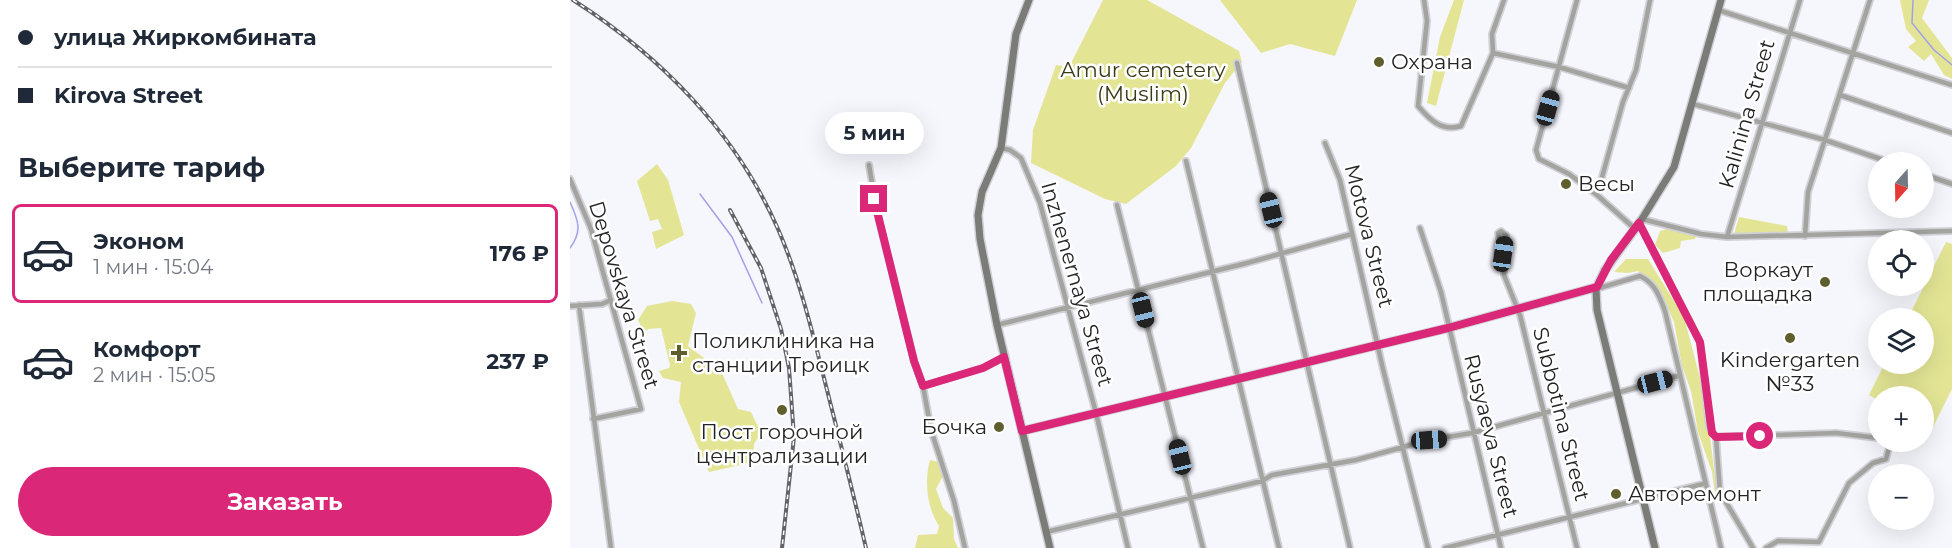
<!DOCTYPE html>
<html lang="ru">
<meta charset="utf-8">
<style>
:root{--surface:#fff;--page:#f6f6f7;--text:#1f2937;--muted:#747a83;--line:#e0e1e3;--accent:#db2777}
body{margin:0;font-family:Montserrat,sans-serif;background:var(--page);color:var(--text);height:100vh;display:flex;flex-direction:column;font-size:22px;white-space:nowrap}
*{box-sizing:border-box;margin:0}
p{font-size:20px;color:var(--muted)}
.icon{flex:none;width:33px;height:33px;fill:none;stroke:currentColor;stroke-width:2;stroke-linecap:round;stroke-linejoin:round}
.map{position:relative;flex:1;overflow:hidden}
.side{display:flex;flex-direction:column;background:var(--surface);width:570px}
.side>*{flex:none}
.top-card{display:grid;align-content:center;height:132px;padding:0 18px;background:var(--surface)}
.needle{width:39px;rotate:200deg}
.controls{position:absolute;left:1298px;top:152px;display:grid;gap:12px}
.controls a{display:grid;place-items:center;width:66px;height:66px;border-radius:50%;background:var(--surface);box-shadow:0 6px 24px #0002;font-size:30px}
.end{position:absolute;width:27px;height:27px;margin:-14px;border:8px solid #db2777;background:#fff;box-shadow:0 0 0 3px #fff}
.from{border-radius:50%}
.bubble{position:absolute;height:42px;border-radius:21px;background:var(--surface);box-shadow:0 6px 24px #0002;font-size:20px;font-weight:700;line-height:42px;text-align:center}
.car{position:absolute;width:18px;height:36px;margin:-18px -9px;border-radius:8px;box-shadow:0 0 4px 2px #0007;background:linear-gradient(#222 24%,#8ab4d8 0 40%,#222 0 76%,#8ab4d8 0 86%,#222 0)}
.top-card b{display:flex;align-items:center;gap:21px;height:57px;font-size:22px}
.top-card b+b{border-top:2px solid var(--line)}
.top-card i{width:15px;height:15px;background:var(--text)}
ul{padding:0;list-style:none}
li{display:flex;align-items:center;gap:18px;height:99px;margin:0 12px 9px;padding:0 6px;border:3px solid transparent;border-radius:9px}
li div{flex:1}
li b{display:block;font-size:22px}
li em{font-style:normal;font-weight:700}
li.active{border-color:var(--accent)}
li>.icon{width:54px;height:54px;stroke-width:1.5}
h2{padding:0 18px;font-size:27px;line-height:72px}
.button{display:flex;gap:12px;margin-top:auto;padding:12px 18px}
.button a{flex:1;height:69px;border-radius:36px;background:var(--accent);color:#fff;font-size:24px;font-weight:700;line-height:69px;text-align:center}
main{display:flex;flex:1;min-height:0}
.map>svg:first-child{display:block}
</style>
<main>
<section class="side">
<div class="top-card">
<b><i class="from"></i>улица Жиркомбината</b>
<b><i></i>Kirova Street</b>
</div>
<h2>Выберите тариф</h2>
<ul>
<li class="active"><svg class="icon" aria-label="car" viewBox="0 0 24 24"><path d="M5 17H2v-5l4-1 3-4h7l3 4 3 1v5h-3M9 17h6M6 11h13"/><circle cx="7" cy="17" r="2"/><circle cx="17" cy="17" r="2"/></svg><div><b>Эконом</b><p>1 мин · 15:04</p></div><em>176 ₽</em></li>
<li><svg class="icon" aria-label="car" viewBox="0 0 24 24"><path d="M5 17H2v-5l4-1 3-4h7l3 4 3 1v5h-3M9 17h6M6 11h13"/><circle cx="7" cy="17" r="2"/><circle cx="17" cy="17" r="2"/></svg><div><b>Комфорт</b><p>2 мин · 15:05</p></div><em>237 ₽</em></li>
</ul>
<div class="button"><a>Заказать</a></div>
</section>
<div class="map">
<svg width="1382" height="548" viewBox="0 0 1382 548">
<rect width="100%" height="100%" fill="#f6f6fd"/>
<path fill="#e3e595" d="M 533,0 L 577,0 L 669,51 L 672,62 L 655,83 L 621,148 L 606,166 L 556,204 L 535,199 L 461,163 L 463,130 L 486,65 L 499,67 Z
M 650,0 L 787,0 L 765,56 L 720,44 L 691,53 Z
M 884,0 L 894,0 L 866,106 L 857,103 L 870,37 Z
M 1330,0 L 1359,0 L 1352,18 L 1382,58 L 1382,79 L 1374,75 L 1361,54 L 1354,61 L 1338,47 L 1346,41 L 1336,29 Z
M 87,164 L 98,180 L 114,235 L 86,249 L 82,232 L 92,229 L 88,219 L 80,221 L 67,181 Z
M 1169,217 L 1217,226 L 1218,234 L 1164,234 Z
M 1097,229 L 1126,236 L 1125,239 L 1111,241 L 1110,248 L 1093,253 L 1085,245 L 1090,231 Z
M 1376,242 L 1382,244 L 1382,389 L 1363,427 L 1353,422 L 1353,396 L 1308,396 L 1308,400 L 1299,395 L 1315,363 L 1353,363 L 1353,318 L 1338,318 Z
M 1056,259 L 1078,259 L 1114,317 L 1135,397 L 1147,493 L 1145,494 L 1142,472 L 1128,432 L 1121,391 L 1112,366 L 1104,322 L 1093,297 L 1079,278 L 1068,271 L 1058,273 L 1044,272 Z
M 102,301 L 121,304 L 126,313 L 118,346 L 134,358 L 138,370 L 151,371 L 168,409 L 181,412 L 191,433 L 184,444 L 183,462 L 139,472 L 109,402 L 111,382 L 93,378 L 89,371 L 99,368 L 100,365 L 91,328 L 78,329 L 74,333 L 68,320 L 77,306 Z
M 360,460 L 369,462 L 373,476 L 366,489 L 373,508 L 383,518 L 384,539 L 388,548 L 345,548 L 348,535 L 367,534 L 369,526 C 357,508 354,481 360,460 Z"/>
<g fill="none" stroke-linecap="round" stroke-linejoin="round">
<path stroke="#a49fe8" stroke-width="1.5" d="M 1343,0 L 1342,23 L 1364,50 L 1382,65
M 130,194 L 162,237 L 192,303
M 0,202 C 8,220 13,231 0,248"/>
<g stroke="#d0d0d6" stroke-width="8">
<path id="street" d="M 854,0 L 857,21 L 848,106 C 860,120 872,132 891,126 L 923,53 L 922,34 L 934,0
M 1007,0 L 966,150 L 969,159 L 999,174 L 1027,195 L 1064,228
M 1148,10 L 1382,85
M 923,53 L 989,67 L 1059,88
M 667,63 L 780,548
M 1270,95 L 1382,133
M 1123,104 L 1255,140 L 1319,162
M 755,143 L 770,180 L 813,369 L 858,548
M 431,148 L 440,150 L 451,158 L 470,203 L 526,413 L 558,548
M 616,161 L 709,548
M 299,165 L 307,212 L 344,361 L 353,386 L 361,430 L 384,501 L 395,548
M 1353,174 L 1382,184
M 0,179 L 21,229 L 71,409 L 23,419
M 1027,195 L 1053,102 L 1066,70 L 1080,0
M 547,205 L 633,548
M 1072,219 L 1131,234 L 1157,237 L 1382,231
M 1069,223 L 1130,342 L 1139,427 L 1146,437 L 1266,433 L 1308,438
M 850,228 L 871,292 L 931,548
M 1235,236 L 1238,192 L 1300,0
M 1157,237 L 1230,0
M 933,254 L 928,233 L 931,231 L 936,235 L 934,275 L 950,315 L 1007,548
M 1026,289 L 1070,276 C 1085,283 1090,297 1095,311 L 1151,548
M 9,305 L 41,548
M 0,306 L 32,304 L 41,300
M 427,325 L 677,263 L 782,234
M 353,386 L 413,368 L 434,357
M 1146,437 L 1150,492 L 1183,548
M 476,532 L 692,481 L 702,475 L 786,460 L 859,440 L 902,433 L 1108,376
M 875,548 L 1133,484
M 1196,548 L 1208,541 L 1249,542 L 1279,483 L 1303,463 L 1316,459 L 1320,444 L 1314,441"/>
</g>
<g stroke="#d0d0d6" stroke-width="10">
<path id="secondary" d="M 459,0 L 446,34 L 431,148 L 412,192 L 408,215 L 410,239 L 427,325 L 480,548
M 452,431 L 878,328 L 1027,287
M 1085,548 L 1027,310 L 1026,289 L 1035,270 L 1072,219 L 1104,167 L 1151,0"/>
</g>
<use href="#street" stroke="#a3a3a0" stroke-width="4.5"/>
<use href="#secondary" stroke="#7b7b77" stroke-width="7"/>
<g stroke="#636367" stroke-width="4">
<path id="rail" d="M 3,0 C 91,56 166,133 208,229 C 231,282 244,339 258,394 C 271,445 284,497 296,548
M 160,210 L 191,268 L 211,329 L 219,368 L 224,437 L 212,548"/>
</g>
<use href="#rail" stroke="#fff" stroke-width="1.5" stroke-dasharray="4.5" stroke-linecap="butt"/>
</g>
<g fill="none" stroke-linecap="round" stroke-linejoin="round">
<path stroke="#db2777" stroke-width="8" d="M 304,199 L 344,361 L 353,386 L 413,368 L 434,357 L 452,431 L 878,328 L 1027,287 L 1041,260 L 1069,223 L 1130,342 L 1142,433 L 1146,437 L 1190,436"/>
</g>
<g fill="#5e5f2c" stroke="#fff" stroke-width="2">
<circle cx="809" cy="62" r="6"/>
<circle cx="996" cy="184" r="6"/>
<circle cx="1255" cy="282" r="6"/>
<circle cx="1220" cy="338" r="6"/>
<path d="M106 344h6v6h6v6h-6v6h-6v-6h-6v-6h6z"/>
<circle cx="212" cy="410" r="6"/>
<circle cx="429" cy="427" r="6"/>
<circle cx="1046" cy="494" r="6"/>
</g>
<g text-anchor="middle" stroke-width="5" stroke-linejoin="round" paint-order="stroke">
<g font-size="21" fill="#242426" stroke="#fff" text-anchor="start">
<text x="821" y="69">Охрана</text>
<text x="1008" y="191">Весы</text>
<text x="1243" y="277" text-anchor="end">Воркаут<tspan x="1243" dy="24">площадка</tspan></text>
<text x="122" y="348">Поликлиника на<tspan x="122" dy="24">станции Троицк</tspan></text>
<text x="1220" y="367" text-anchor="middle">Kindergarten<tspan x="1220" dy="24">№33</tspan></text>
<text x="417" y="434" text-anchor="end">Бочка</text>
<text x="212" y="439" text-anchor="middle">Пост горочной<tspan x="212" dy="24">централизации</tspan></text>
<text x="1058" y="501">Авторемонт</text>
</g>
<g font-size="21" fill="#3b3b18" stroke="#fff">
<text x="573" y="77">Amur cemetery<tspan x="573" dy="24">(Muslim)</tspan></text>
</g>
<g font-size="21" fill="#242426" stroke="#fff">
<text transform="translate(1177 114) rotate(-74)" y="7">Kalinina Street</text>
<text transform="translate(799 236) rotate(76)" y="7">Motova Street</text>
<text transform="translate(507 284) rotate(74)" y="7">Inzhenernaya Street</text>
<text transform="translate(54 295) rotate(73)" y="7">Depovskaya Street</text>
<text transform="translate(991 414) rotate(76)" y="7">Subbotina Street</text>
<text transform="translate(921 436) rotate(76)" y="7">Rusyaeva Street</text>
</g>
</g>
</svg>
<div class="controls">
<a><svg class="needle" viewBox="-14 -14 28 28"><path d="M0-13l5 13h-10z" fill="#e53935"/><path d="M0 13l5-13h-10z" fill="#747a83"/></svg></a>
<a><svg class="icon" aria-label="locate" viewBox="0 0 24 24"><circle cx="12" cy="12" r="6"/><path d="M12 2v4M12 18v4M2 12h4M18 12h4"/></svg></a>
<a><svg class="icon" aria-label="layers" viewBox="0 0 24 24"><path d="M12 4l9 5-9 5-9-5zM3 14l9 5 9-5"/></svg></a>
<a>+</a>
<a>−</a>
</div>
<i class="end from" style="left:1190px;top:436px"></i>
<i class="end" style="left:304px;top:199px"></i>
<div class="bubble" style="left:255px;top:112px;width:99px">5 мин</div>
<i class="car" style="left:978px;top:108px;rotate:16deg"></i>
<i class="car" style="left:701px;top:210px;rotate:346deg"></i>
<i class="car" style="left:933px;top:254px;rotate:8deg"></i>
<i class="car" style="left:573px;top:310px;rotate:166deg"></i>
<i class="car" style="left:1085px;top:382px;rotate:76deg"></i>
<i class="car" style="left:859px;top:440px;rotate:86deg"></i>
<i class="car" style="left:610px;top:457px;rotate:346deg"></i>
</div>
</main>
